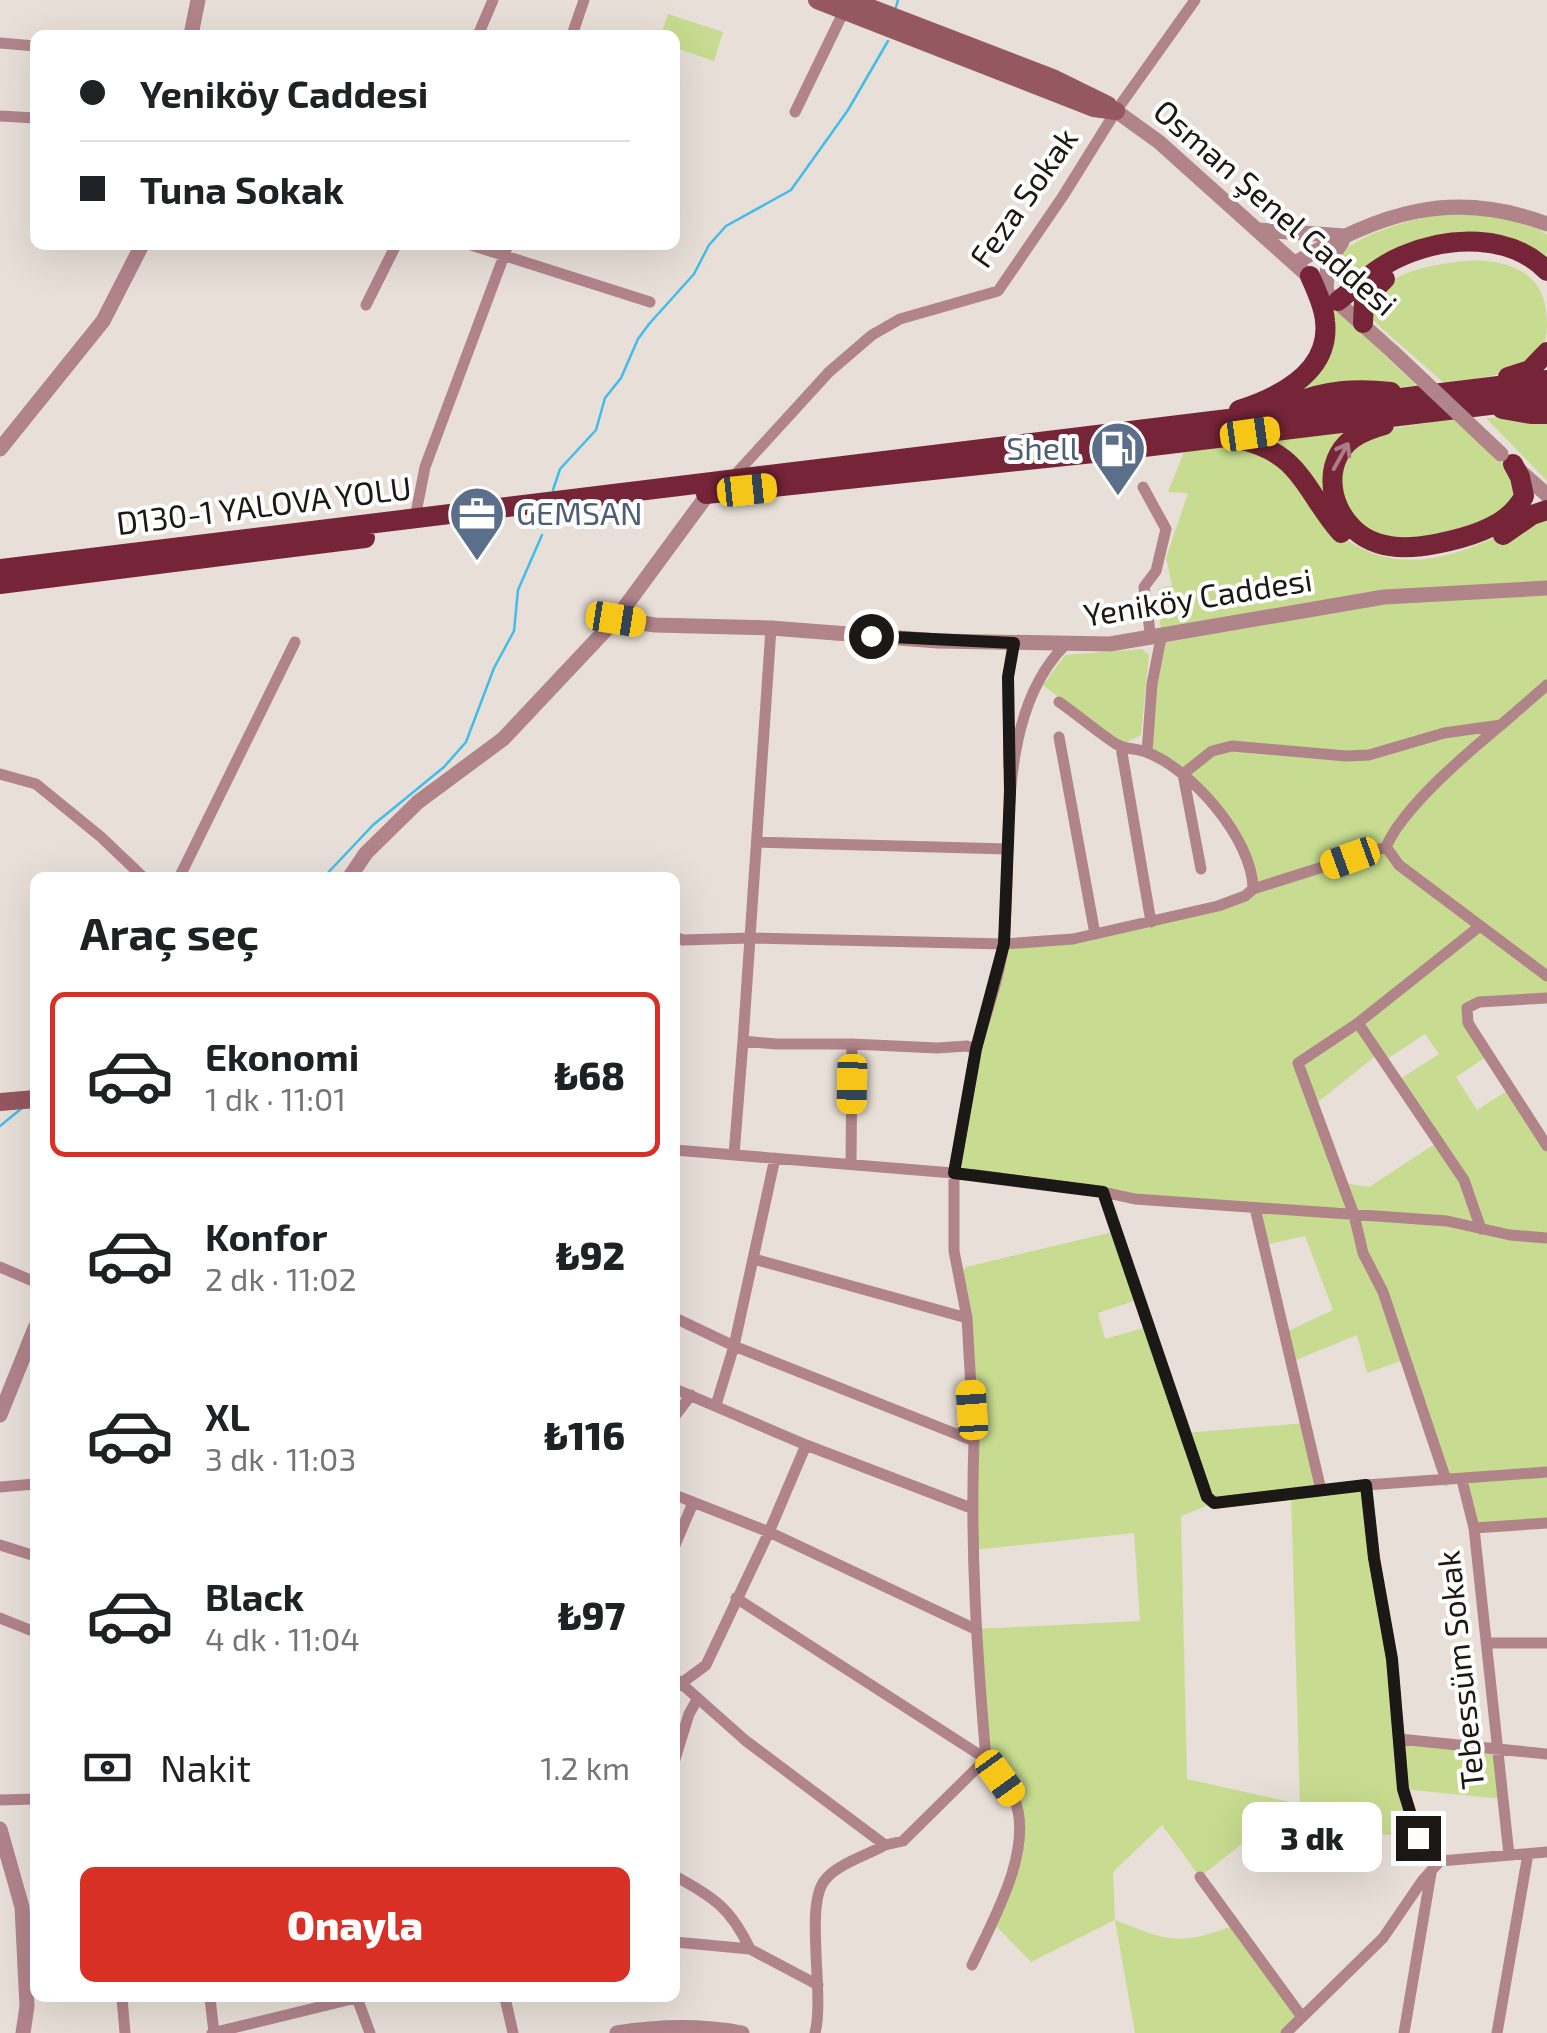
<!DOCTYPE html>
<html lang="tr">
<meta charset="utf-8">
<style>
:root{--surface:#fff;--page:#f6f6f6;--text:#202124;--muted:#757577;--line:#e0e0e0;--accent:#d93025}
body{margin:0;font-family:"Exo 2",sans-serif;background:var(--page);color:var(--text);height:100vh;display:flex;flex-direction:column;font-size:38px;white-space:nowrap}
*{box-sizing:border-box;margin:0}
p{font-size:32px;color:var(--muted)}
.icon{flex:none;width:55px;height:55px;fill:none;stroke:currentColor;stroke-width:2;stroke-linecap:round;stroke-linejoin:round}
.map{position:relative;flex:1;overflow:hidden}
.side{position:absolute;left:30px;top:872px;width:650px;height:1130px;display:flex;flex-direction:column;background:var(--surface);border-radius:15px;box-shadow:0 10px 40px #0002}
.side>*{flex:none}
.banner{position:absolute;left:30px;top:30px;width:650px;height:220px;border-radius:15px;box-shadow:0 10px 40px #0002;display:grid;align-content:center;height:220px;padding:0 50px;background:var(--surface)}
.end{position:absolute;width:45px;height:45px;margin:-22px;border:12px solid #1b1815;background:#fff;box-shadow:0 0 0 5px #fff}
.from{border-radius:50%}
.bubble{position:absolute;height:70px;border-radius:15px;background:var(--surface);box-shadow:0 10px 40px #0002;font-size:32px;font-weight:800;line-height:70px;text-align:center}
.car{position:absolute;width:30px;height:60px;margin:-30px -15px;border-radius:12px;box-shadow:0 0 8px 2px #0007;background:linear-gradient(#f5c518 24%,#345 0 40%,#f5c518 0 76%,#345 0 86%,#f5c518 0)}
.banner b{display:flex;align-items:center;gap:35px;height:95px;font-size:38px}
.banner b+b{border-top:2px solid var(--line)}
.banner i{width:25px;height:25px;background:var(--text)}
ul{padding:0;list-style:none}
li{display:flex;align-items:center;gap:30px;height:165px;margin:0 20px 15px;padding:0 30px;border:5px solid transparent;border-radius:15px}
li div{flex:1}
li b{display:block;font-size:38px}
li em{font-style:normal;font-weight:800}
li.current{border-color:var(--accent)}
li>.icon{width:90px;height:90px;stroke-width:1.5}
h2{padding:0 50px;font-size:45px;line-height:120px}
.pay{display:flex;align-items:center;gap:25px;height:110px;padding:0 50px;font-size:38px}
.pay p{margin-inline-start:auto}
.cta{display:flex;gap:20px;margin-top:auto;padding:20px 50px}
.cta a{flex:1;height:115px;border-radius:15px;background:var(--accent);color:#fff;font-size:40px;font-weight:800;line-height:115px;text-align:center}
.map>svg:first-child{display:block}
</style>
<div class="map">
<svg width="1547" height="2033" viewBox="0 0 1547 2033">
<rect width="100%" height="100%" fill="#e8e0d8"/>
<path fill="#c7dc90" fill-rule="evenodd" d="M 668,14 L 723,32 L 714,61 L 675,48 L 675,35 L 661,35 Z
M 1441,214 C 1475,215 1518,213 1547,235 L 1547,261 C 1499,220 1474,235 1422,256 C 1397,266 1372,276 1347,286 L 1334,279 C 1334,274 1333,267 1334,263 C 1344,237 1416,218 1441,214 Z
M 1477,260 C 1520,263 1547,278 1547,324 C 1547,337 1544,350 1533,359 C 1511,377 1472,378 1444,383 L 1379,326 L 1370,317 C 1372,269 1442,263 1477,260 Z
M 1328,302 L 1414,383 L 1416,386 L 1289,393 L 1305,382 Z
M 1547,417 L 1547,481 L 1486,418 Z
M 1453,419 L 1508,468 L 1514,493 L 1509,504 L 1484,523 L 1414,540 L 1372,535 L 1347,510 L 1338,481 L 1349,448 L 1381,430 Z
M 1350,430 L 1327,498 L 1264,442 Z
M 1188,442 L 1260,444 L 1346,539 C 1411,586 1487,543 1547,510 L 1547,998 L 1468,1008 L 1489,1055 L 1456,1077 L 1477,1110 L 1510,1089 L 1547,1146 L 1547,1523 L 1474,1528 L 1462,1480 L 1446,1480 L 1406,1359 L 1367,1373 L 1357,1335 L 1291,1362 L 1284,1333 L 1333,1310 L 1305,1236 L 1264,1245 L 1255,1208 L 955,1173 L 1004,944 L 1156,921 L 1253,889 L 1244,854 L 1193,781 L 1147,752 L 1161,638 L 1158,589 L 1172,585 L 1166,558 L 1188,493 L 1168,492 ZM 1425,1034 L 1439,1054 L 1397,1081 L 1438,1142 L 1369,1187 L 1342,1183 L 1313,1106 L 1378,1054 L 1384,1061 Z
M 1142,649 L 1149,655 L 1141,735 L 1121,745 L 1043,685 L 1065,655 Z
M 1117,1231 L 1140,1299 L 1098,1313 L 1105,1339 L 1150,1326 L 1186,1433 L 1305,1423 L 1321,1490 L 1366,1485 L 1399,1738 L 1497,1750 L 1502,1799 L 1403,1789 L 1419,1838 L 1268,1823 L 1200,1877 L 1162,1825 L 1113,1872 L 1115,1920 C 1170,1942 1179,1946 1235,1925 L 1302,2017 L 1286,2033 L 1135,2033 L 1115,1920 L 1031,1962 L 992,1922 L 1014,1874 L 1015,1798 L 986,1759 L 975,1629 L 1140,1621 L 1134,1533 L 973,1550 L 974,1441 L 959,1276 L 966,1267 ZM 1291,1494 L 1300,1804 L 1299,1804 L 1187,1779 L 1181,1516 L 1214,1503 Z"/>
<g fill="none" stroke-linecap="round" stroke-linejoin="round">
<path stroke="#40bde8" stroke-width="2.5" d="M 896,7 L 898,0
M 553,490 L 560,469 L 596,430 L 605,398 L 621,378 L 638,339 L 649,324 L 694,274 L 709,245 L 726,226 L 791,190 L 848,110 L 888,41
M 323,878 L 373,825 L 444,767 L 466,742 L 494,668 L 514,631 L 518,590 L 542,535
M 0,1126 L 22,1108"/>
<path stroke="#b1848a" stroke-width="11" d="M 478,35 L 493,0
M 572,35 L 584,0
M 0,43 L 35,46
M 795,112 L 844,11
M 0,116 L 35,118
M 471,245 L 650,302
M 366,305 L 396,245
M 733,477 L 829,372 L 872,335 L 900,319 L 998,291 L 1063,196 L 1116,111 L 1195,0
M 1143,487 L 1166,529 L 1156,571 L 1144,587 L 1151,639
M 415,518 L 425,467 L 508,245
M 1501,725 C 1467,753 1403,807 1386,847 L 1399,865 L 1547,976
M 1059,737 L 1095,934
M 1121,747 L 1151,922
M 1147,752 L 1152,684 L 1161,638
M 1009,767 L 1008,677 L 1014,643
M 0,774 L 36,784 L 101,837 L 144,878
M 1183,774 L 1212,751 L 1232,746 L 1346,756 L 1369,755 L 1444,733 L 1501,725 L 1547,685
M 1183,774 L 1201,869
M 757,842 L 1008,849
M 179,878 L 295,642
M 1253,889 L 1386,847
M 1480,926 L 1358,1023 L 1464,1180 L 1481,1229
M 675,937 L 683,940 L 750,938 L 1004,944 L 1073,939 L 1218,906 L 1245,896 L 1253,889 C 1253,840 1192,769 1146,752 C 1136,748 1126,750 1116,744 C 1096,731 1078,715 1059,702
M 1547,998 L 1479,1002 L 1467,1008 L 1468,1023 L 1547,1146
M 1358,1023 L 1298,1063 L 1354,1215 L 1363,1253 L 1383,1292 L 1446,1480
M 743,1041 L 771,628
M 675,1150 L 977,1175 L 1103,1192 L 1207,1497 L 1214,1503 L 1366,1485 L 1547,1472
M 734,1155 L 743,1041 L 776,1044 L 852,1044
M 851,1164 L 852,1044 L 937,1048 L 967,1046 L 976,1049 C 986,1013 1001,975 1004,938 C 1013,845 994,717 1065,645
M 1103,1192 L 1135,1199 L 1447,1221 L 1510,1235 L 1547,1238
M 1255,1208 L 1321,1490
M 754,1259 L 967,1318
M 0,1267 L 35,1282
M 675,1318 L 734,1346 L 974,1441 C 970,1547 977,1653 986,1759 L 903,1841 L 885,1845 L 746,1741 L 675,1678
M 675,1389 L 806,1445 L 971,1508
M 716,1405 L 734,1346 L 775,1158
M 675,1416 L 691,1395
M 974,1441 L 967,1318 L 954,1251 L 954,1173 L 976,1049
M 1462,1480 L 1474,1528 L 1509,1855
M 1366,1485 L 1374,1558 L 1392,1659 L 1403,1789 L 1419,1838 L 1440,1861
M 0,1487 L 35,1484
M 675,1495 L 769,1532 L 975,1629
M 1474,1528 L 1547,1523
M 0,1545 L 35,1556
M 675,1545 L 693,1503
M 736,1598 L 986,1759 C 995,1771 1009,1784 1014,1798 C 1035,1848 993,1920 972,1965
M 0,1618 L 35,1632
M 1486,1643 L 1547,1643
M 675,1688 L 706,1665 L 769,1532 L 806,1445
M 1399,1739 L 1547,1754
M 675,1759 L 689,1714 L 698,1698
M 0,1800 L 35,1799
M 1440,1861 L 1547,1852
M 675,1876 C 714,1898 730,1907 750,1949
M 1200,1877 L 1302,2017
M 675,1942 L 750,1949 L 818,1985
M 122,1998 L 125,2033
M 210,1998 L 214,2033
M 357,1998 L 370,2033
M 505,1998 L 513,2033
M 212,2033 L 356,1998
M 815,2033 C 825,1995 804,1905 825,1880 C 837,1864 868,1855 885,1845
M 1286,2033 L 1383,1938 L 1422,1881 L 1440,1861
M 1404,2033 L 1431,1873
M 1497,2033 L 1528,1854"/>
<path stroke="#b1848a" stroke-width="15" d="M 191,35 L 198,0
M 1116,111 L 1159,142 L 1393,352
M 1258,230 L 1345,236
M 1295,263 C 1380,213 1451,188 1547,224
M 1326,290 L 1328,262 L 1342,242
M 0,449 L 103,321 L 142,245
M 1519,470 L 1547,495
M 616,619 L 655,625 L 771,628 L 938,641 L 1110,644 L 1384,597 L 1547,588
M 349,878 L 366,853 L 418,802 L 503,739 L 616,619 L 708,494
M 0,1415 L 35,1328
M 0,1829 L 22,1907 L 27,2006 L 23,2033
M 617,2033 C 660,2026 699,2025 742,2033"/>
<path stroke="#955760" stroke-width="18" d="M 817,0 L 1094,108 L 1116,111
M 850,0 L 1055,79 L 1108,105
M 0,1102 L 35,1099"/>
<path stroke="#762437" stroke-width="20" d="M 1338,301 C 1358,285 1378,266 1402,256 C 1448,236 1510,233 1547,271
M 1363,323 L 1364,300 L 1385,279
M 1508,377 L 1530,370 L 1547,352
M 1292,404 C 1325,390 1356,388 1391,392
M 1502,409 L 1531,414 L 1547,414
M 1239,410 C 1279,397 1331,372 1325,321 C 1324,306 1316,290 1310,276
M 1384,425 C 1366,430 1348,437 1339,454 C 1321,487 1342,532 1377,543 C 1403,552 1435,545 1461,538 C 1486,531 1512,520 1524,496 L 1520,477 L 1513,464
M 1242,440 C 1302,454 1305,492 1341,533
M 706,494 L 1103,452 L 1547,398
M 1503,535 L 1532,515 L 1547,510
M 0,569 L 1547,380
M 0,584 L 365,538"/>
<path stroke="#b1848a" stroke-width="15" d="M 1393,352 L 1501,454"/>
</g>
<defs><path id="oneway-shaft" d="M-6 0H5M1.5-3L5.5 0L1.5 3" fill="none" stroke-width="1.6" stroke-linecap="round" stroke-linejoin="round" transform="scale(2.5)"/></defs>
<use stroke="#ad7c87" href="#oneway-shaft" transform="translate(1341 456) rotate(-61)"/>
<g fill="none" stroke-linecap="round" stroke-linejoin="round">
<path stroke="#1b1815" stroke-width="12" d="M 871,636 L 1014,643 L 1008,677 L 1010,791 L 1004,944 L 976,1049 L 954,1173 L 1103,1192 L 1207,1497 L 1214,1503 L 1366,1485 L 1374,1558 L 1392,1659 L 1403,1789 L 1418,1838"/>
</g>
<defs>
<g id="fuel-pin" transform="scale(2.875)"><path d="M0 17L-7.5 6A9.5 9.5 0 1 1 7.5 6Z" fill="#5c6f8a" stroke="#fff"/><path d="M-5.5-6h7V0h2V4h1.3V-2.5L3-4.5l.8-.8L6-3V5H2.5V1h-1V6h-7ZM-4.2-4.7v3.2H.2V-4.7Z" fill="#fff"/></g>
<g id="office-pin" transform="scale(2.875)"><path d="M0 17L-7.5 6A9.5 9.5 0 1 1 7.5 6Z" fill="#5c6f8a" stroke="#fff"/><path d="M-6-3h4V-5.5h4V-3h4V5H-6ZM-1-4.5V-3h2v-1.5ZM-6 0V1H6V0Z" fill="#fff"/></g>
</defs>
<g fill-rule="evenodd">
<use href="#fuel-pin" x="1118" y="449"/>
<use href="#office-pin" x="477" y="514"/>
</g>
<g text-anchor="middle" stroke-width="8" stroke-linejoin="round" paint-order="stroke">
<g font-size="32" fill="#1b1815" stroke="#fff">
<text transform="translate(1024 198) rotate(-55)" y="11">Feza Sokak</text>
<text transform="translate(1275 208) rotate(41)" y="11">Osman Şenel Caddesi</text>
<text transform="translate(264 506) rotate(-7)" y="11">D130-1 YALOVA YOLU</text>
<text transform="translate(1198 598) rotate(-9)" y="11">Yeniköy Caddesi</text>
<text transform="translate(1461 1670) rotate(-96)" y="11">Tebessüm Sokak</text>
</g>
<g font-size="32" fill="#4e5e75" stroke="#fff" text-anchor="end">
<text x="1079" y="460">Shell</text>
<text x="516" y="525" text-anchor="start">GEMSAN</text>
</g>
</g>
</svg>
<i class="end from" style="left:871px;top:636px"></i>
<i class="end" style="left:1418px;top:1838px"></i>
<div class="bubble" style="left:1242px;top:1802px;width:140px">3 dk</div>
<i class="car" style="left:1250px;top:434px;rotate:82deg"></i>
<i class="car" style="left:747px;top:490px;rotate:84deg"></i>
<i class="car" style="left:616px;top:619px;rotate:99deg"></i>
<i class="car" style="left:1350px;top:858px;rotate:250deg"></i>
<i class="car" style="left:852px;top:1084px;rotate:181deg"></i>
<i class="car" style="left:972px;top:1410px;rotate:356deg"></i>
<i class="car" style="left:1000px;top:1778px;rotate:144deg"></i>
<div class="banner">
<b><i class="from"></i>Yeniköy Caddesi</b>
<b><i></i>Tuna Sokak</b>
</div>
<section class="side">
<h2>Araç seç</h2>
<ul>
<li class="current"><svg class="icon" aria-label="car" viewBox="0 0 24 24"><path d="M5 17H2v-5l4-1 3-4h7l3 4 3 1v5h-3M9 17h6M6 11h13"/><circle cx="7" cy="17" r="2"/><circle cx="17" cy="17" r="2"/></svg><div><b>Ekonomi</b><p>1 dk · 11:01</p></div><em>₺68</em></li>
<li><svg class="icon" aria-label="car" viewBox="0 0 24 24"><path d="M5 17H2v-5l4-1 3-4h7l3 4 3 1v5h-3M9 17h6M6 11h13"/><circle cx="7" cy="17" r="2"/><circle cx="17" cy="17" r="2"/></svg><div><b>Konfor</b><p>2 dk · 11:02</p></div><em>₺92</em></li>
<li><svg class="icon" aria-label="car" viewBox="0 0 24 24"><path d="M5 17H2v-5l4-1 3-4h7l3 4 3 1v5h-3M9 17h6M6 11h13"/><circle cx="7" cy="17" r="2"/><circle cx="17" cy="17" r="2"/></svg><div><b>XL</b><p>3 dk · 11:03</p></div><em>₺116</em></li>
<li><svg class="icon" aria-label="car" viewBox="0 0 24 24"><path d="M5 17H2v-5l4-1 3-4h7l3 4 3 1v5h-3M9 17h6M6 11h13"/><circle cx="7" cy="17" r="2"/><circle cx="17" cy="17" r="2"/></svg><div><b>Black</b><p>4 dk · 11:04</p></div><em>₺97</em></li>
</ul>
<div class="pay"><svg class="icon" aria-label="cash" viewBox="0 0 24 24"><path d="M3 7h18v10H3z"/><circle cx="12" cy="12" r="2"/></svg>Nakit<p>1.2 km</p></div>
<div class="cta"><a>Onayla</a></div>
</section>
</div>
